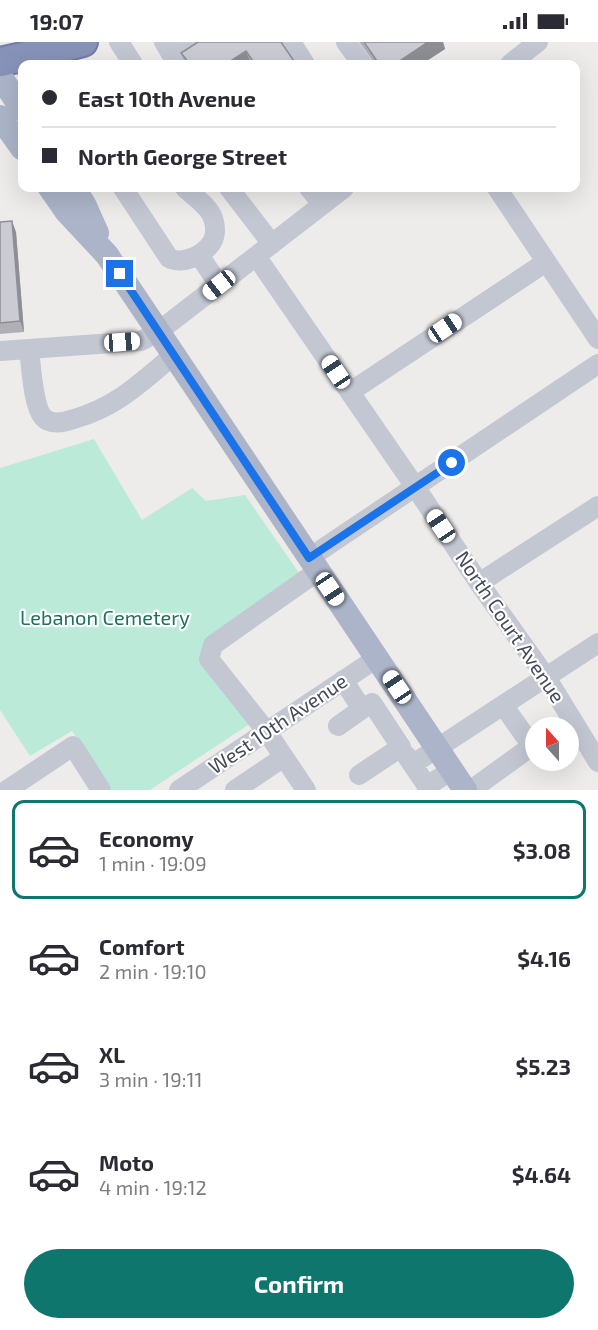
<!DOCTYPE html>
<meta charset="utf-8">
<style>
:root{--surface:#fff;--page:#f7f7f7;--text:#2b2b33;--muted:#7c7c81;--line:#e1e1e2;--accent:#0f766e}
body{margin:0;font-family:"Exo 2",sans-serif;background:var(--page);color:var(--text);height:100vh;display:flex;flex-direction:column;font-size:22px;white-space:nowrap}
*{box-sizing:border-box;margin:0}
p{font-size:20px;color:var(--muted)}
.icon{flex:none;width:33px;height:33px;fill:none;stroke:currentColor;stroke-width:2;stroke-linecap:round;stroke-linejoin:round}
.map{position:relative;height:748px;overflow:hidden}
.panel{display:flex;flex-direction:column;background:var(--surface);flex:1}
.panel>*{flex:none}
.guide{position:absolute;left:18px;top:18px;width:562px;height:132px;border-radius:12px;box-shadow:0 6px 24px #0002;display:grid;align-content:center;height:132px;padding:0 24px;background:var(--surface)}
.needle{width:39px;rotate:339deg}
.tools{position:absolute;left:525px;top:675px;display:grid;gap:12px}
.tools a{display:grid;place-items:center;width:54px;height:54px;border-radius:50%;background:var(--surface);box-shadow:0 6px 24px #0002;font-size:30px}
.end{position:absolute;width:27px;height:27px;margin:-14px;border:8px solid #1a73e8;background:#fff;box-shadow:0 0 0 3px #fff}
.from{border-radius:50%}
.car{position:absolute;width:18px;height:36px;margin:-18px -9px;border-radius:8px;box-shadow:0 0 4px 2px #0007;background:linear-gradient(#fff 24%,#345 0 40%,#fff 0 76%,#345 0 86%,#fff 0)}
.guide b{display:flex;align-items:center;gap:21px;height:57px;font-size:22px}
.guide b+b{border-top:2px solid var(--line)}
.guide i{width:15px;height:15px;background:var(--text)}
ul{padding:10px 0 0;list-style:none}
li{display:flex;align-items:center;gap:18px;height:99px;margin:0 12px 9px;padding:0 12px;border:3px solid transparent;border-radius:12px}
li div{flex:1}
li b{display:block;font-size:22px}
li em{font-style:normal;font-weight:700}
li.current{border-color:var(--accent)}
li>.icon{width:54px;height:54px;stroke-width:1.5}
.cta{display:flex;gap:12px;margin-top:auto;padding:12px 24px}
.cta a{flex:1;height:69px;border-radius:36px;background:var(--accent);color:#fff;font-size:24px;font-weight:700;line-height:69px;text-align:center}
.status{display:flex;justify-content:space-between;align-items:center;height:42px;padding:0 30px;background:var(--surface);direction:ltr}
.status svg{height:16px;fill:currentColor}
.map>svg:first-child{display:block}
</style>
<div class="status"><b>19:07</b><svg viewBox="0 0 49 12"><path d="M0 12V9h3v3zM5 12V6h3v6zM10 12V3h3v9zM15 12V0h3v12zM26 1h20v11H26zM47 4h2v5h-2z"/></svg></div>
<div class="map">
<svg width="598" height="748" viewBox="0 0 598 748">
<rect width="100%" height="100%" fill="#eeeceb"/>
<path fill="#bbead9" d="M 94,397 L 142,478 L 192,446 L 206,459 L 245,453 L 304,538 L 205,606 L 257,677 L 150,748 L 112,748 L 72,689 L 30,714 L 0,668 L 0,426 Z"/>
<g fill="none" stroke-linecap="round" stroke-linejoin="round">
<g stroke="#717da3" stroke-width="32">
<path id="highway" d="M 0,20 L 49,9 L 83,0"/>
</g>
<path stroke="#c2c7d2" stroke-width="20" d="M 119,0 L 133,22
M 164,0 L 177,22
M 291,0 L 305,22
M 346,0 L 362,22
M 172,12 L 192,0
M 510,22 L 538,0
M 123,146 L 169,216 C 182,223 201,214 210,203 C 216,196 216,185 213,176 C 209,164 194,155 185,146
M 229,146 L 272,202
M 309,146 L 322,162
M 497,146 L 598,297
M 199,213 L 219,243
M 256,214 L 416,446 L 479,541 L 546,635 L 598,720
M 29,307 C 31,322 33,364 43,375 C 51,384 64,380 74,377 C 118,364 140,341 175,312
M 0,309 L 141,299 L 159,289 L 172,279 L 344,146
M 350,350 L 546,220
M 309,516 L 598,322
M 479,541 L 598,464
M 338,684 L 362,667 L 343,638
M 406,713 L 427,744 L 452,728
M 413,722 L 598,601
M 359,733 L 401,705 L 372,661 L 362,667
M 7,748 L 73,704 L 101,748
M 179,748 L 377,616
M 235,748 L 284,715
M 306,748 L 267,690 L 209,617 L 213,603 L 318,529
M 471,748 L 532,704 L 503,663"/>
<path stroke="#acb4c9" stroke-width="24" d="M 0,34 L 22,67
M 0,75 L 22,106
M 50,146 L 66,169 L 107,213 L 465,748
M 74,146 L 84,162 L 97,191"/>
<use href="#highway" stroke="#8692b7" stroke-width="28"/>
</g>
<path fill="#afafb5" d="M 281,0 L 296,22 L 185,22 L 181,11 Z
M 359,0 L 443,0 L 445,7 L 422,22 L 375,22 Z
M 0,180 L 16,190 L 24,290 L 0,292 Z"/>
<path fill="#8e8f94" d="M 428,0 L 443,0 L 445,7 L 422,22 L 395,22 Z
M 246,9 L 251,22 L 226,22 Z
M 12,179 L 16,190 L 24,290 L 20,279 Z"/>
<path fill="#cbccd3" stroke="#8e8f94" stroke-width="1.5" d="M 198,0 L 281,0 L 296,22 L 255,22 L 246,9 L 226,22 L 190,22 L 181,11 Z
M 364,0 L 428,0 L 395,22 L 379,22 Z
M 12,179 L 20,279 L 0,281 L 0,180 Z"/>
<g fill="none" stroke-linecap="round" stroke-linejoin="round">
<path stroke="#1a73e8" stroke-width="8" d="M 120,232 L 309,516 L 452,421"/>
</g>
<g text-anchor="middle" stroke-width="4.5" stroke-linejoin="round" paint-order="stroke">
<g font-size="20" fill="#1d715c" stroke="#fff">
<text x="105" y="583">Lebanon Cemetery</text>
</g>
<g font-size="20" fill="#454a57" stroke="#fff">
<text transform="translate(510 585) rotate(56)" y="7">North Court Avenue</text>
<text transform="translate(278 682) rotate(-34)" y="7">West 10th Avenue</text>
</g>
</g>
</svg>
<div class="tools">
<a><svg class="needle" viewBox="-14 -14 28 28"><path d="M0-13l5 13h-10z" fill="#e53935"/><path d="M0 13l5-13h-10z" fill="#7c7c81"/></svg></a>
</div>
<i class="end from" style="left:452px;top:421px"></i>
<i class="end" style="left:120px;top:232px"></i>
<i class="car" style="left:219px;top:243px;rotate:232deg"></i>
<i class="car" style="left:445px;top:286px;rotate:56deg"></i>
<i class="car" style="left:122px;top:300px;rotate:86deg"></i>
<i class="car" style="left:336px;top:330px;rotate:326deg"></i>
<i class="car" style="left:441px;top:484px;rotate:326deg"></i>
<i class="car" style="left:330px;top:547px;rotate:146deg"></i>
<i class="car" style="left:397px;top:645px;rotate:326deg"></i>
<div class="guide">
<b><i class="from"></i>East 10th Avenue</b>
<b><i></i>North George Street</b>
</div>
</div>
<section class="panel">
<ul>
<li class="current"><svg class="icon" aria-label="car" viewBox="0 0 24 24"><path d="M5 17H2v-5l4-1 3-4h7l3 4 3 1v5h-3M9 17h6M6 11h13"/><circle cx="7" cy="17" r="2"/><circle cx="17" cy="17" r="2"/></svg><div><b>Economy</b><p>1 min · 19:09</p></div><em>$3.08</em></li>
<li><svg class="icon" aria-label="car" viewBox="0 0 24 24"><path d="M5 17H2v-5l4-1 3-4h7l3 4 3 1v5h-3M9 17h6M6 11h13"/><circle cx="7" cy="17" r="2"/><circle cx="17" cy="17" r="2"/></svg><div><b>Comfort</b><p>2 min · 19:10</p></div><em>$4.16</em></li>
<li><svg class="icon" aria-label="car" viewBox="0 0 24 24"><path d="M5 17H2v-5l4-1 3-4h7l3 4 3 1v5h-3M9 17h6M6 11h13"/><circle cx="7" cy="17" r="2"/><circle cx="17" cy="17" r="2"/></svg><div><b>XL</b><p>3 min · 19:11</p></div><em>$5.23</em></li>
<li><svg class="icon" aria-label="car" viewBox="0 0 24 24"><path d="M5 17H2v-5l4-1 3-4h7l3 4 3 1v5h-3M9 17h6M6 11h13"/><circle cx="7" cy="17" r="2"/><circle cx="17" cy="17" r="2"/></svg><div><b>Moto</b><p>4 min · 19:12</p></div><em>$4.64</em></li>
</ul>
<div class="cta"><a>Confirm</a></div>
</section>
